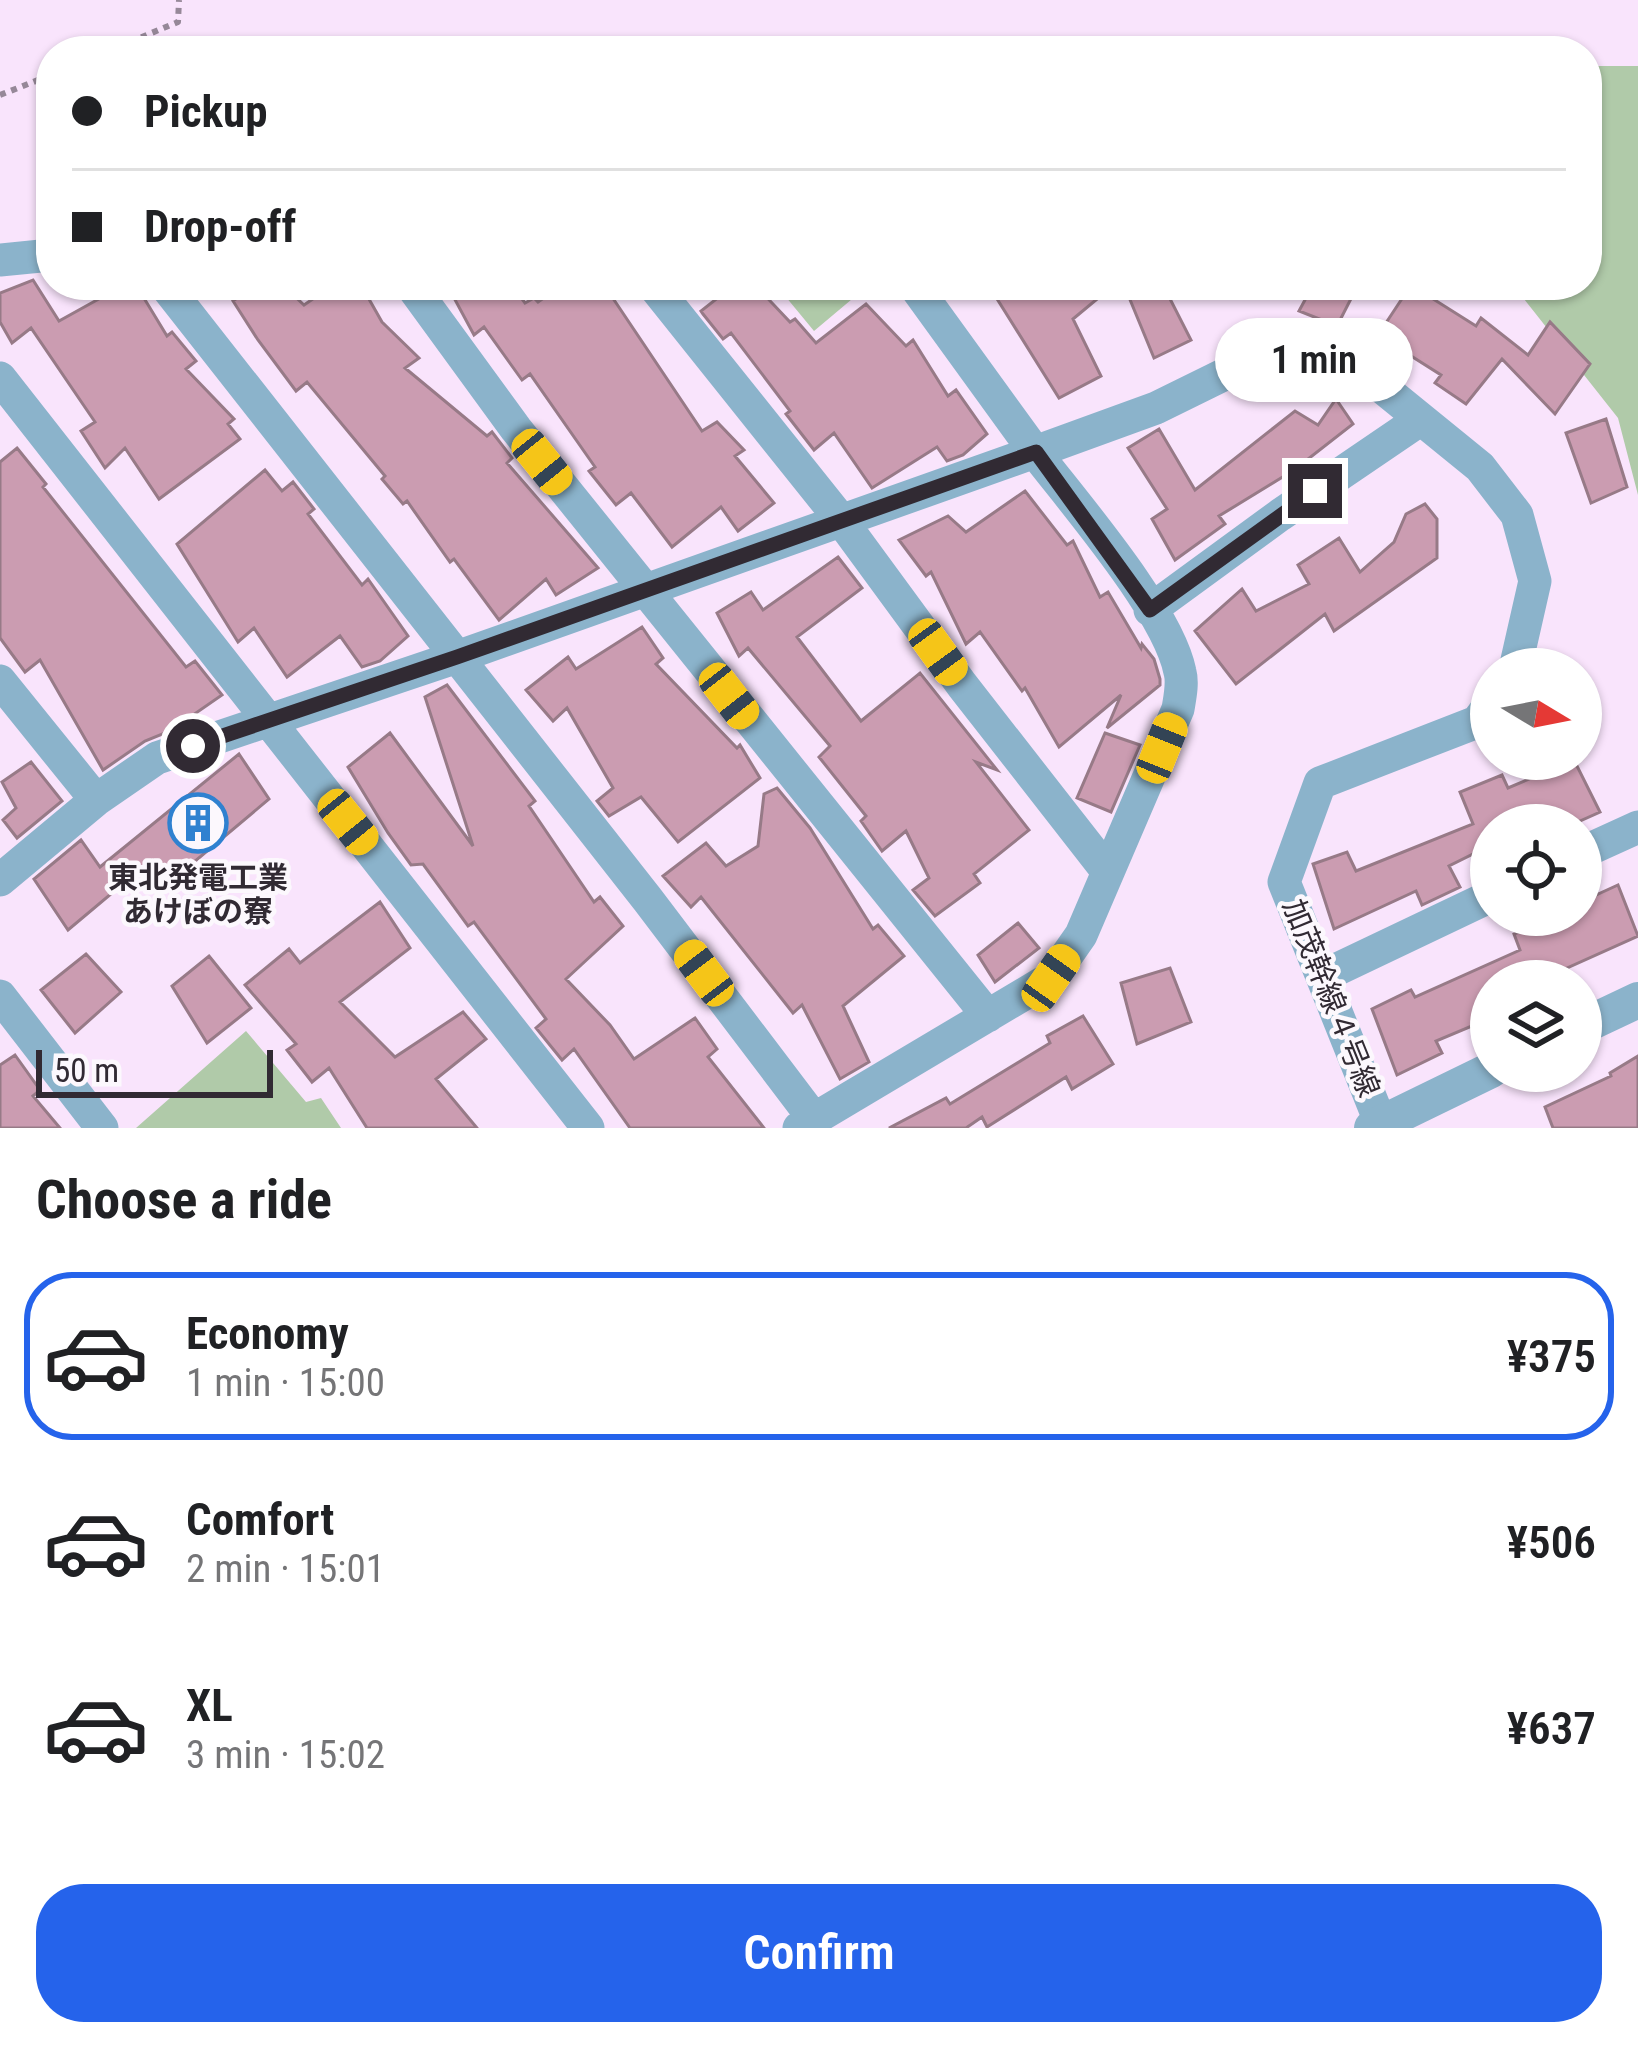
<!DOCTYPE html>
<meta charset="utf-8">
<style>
:root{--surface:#fff;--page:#f6f6f6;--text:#202124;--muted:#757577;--line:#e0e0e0;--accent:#2563eb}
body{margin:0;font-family:"Roboto Condensed","Noto Sans JP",sans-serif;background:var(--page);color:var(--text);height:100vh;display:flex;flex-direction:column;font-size:45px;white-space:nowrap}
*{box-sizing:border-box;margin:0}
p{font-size:39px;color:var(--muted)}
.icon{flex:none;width:66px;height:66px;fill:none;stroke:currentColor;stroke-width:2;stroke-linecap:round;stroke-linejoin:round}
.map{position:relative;height:1128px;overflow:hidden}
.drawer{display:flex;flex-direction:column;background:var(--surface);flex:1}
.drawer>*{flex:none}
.banner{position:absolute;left:36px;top:36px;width:1566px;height:264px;border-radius:48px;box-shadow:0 3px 9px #0004;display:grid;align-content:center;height:264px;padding:0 36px;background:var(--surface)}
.needle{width:78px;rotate:100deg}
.buttons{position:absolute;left:1470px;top:648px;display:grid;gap:24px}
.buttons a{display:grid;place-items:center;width:132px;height:132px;border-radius:50%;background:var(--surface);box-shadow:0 3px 9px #0004;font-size:60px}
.scale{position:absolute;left:36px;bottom:30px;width:237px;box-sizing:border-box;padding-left:12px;border:6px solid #312a33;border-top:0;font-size:33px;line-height:42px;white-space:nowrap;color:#312a33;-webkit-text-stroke:9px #fcf8fd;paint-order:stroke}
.end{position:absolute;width:54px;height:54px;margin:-27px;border:15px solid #312a33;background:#fff;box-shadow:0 0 0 6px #fff}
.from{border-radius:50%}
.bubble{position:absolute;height:84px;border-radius:42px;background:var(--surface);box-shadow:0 3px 9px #0004;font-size:39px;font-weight:600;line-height:84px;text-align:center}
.car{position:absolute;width:36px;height:72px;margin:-36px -18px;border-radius:15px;box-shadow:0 0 9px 3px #0007;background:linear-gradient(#f5c518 24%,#345 0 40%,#f5c518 0 76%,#345 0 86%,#f5c518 0)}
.banner b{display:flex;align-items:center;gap:42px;height:114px;font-size:45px}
.banner b+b{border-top:3px solid var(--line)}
.banner i{width:30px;height:30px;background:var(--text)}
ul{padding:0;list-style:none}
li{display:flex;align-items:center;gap:36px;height:168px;margin:0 24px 18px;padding:0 12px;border:6px solid transparent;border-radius:48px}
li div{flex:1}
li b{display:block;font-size:45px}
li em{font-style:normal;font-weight:600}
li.active{border-color:var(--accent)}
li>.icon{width:108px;height:108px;stroke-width:1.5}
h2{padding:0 36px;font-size:54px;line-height:144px}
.action{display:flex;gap:24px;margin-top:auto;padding:24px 36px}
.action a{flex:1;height:138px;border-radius:48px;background:var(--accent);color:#fff;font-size:48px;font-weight:600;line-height:138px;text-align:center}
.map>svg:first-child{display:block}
</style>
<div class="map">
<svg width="1638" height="1128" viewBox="0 0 1638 1128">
<rect width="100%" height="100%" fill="#f9e4fc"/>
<path fill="#b0caa9" d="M 1587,66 L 1638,66 L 1638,495 L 1618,418 L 1513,285 L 1587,285 Z
M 776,285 L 852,285 L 864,289 L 814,331 Z
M 246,1031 L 306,1102 L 321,1098 L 341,1128 L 136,1128 Z"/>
<path fill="#cb9cb1" stroke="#977a87" stroke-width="3" d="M 33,280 L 59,321 L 124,285 L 136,285 L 167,336 L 172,332 L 196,361 L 186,369 L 234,419 L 228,424 L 240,439 L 159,499 L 125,448 L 105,468 L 81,431 L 95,422 L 31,328 L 12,343 L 0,322 L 0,293 Z
M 255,285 L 283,285 L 304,305 L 333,285 L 361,285 L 382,322 L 419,358 L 405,368 L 487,436 L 492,432 L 512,458 L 507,463 L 598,568 L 556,595 L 546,579 L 499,620 L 454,559 L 450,562 L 407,501 L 403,504 L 382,479 L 385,476 L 307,382 L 296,391 L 258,340 L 233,301 Z
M 469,285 L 512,285 L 525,303 L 534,298 L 538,302 L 562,285 L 604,285 L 702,431 L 717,422 L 744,450 L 735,456 L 774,503 L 738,531 L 721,507 L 672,547 L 631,493 L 616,505 L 589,471 L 595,467 L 530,374 L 522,380 L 484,327 L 474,335 L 453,296 Z
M 734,285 L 755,285 L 790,322 L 795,319 L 816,343 L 866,304 L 906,346 L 913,340 L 948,396 L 956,390 L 987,434 L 963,455 L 947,461 L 937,447 L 872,488 L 834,433 L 814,450 L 786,414 L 790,411 L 731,333 L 723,339 L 703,314 L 701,311 Z
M 1010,285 L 1114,285 L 1073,319 L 1101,376 L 1059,398 L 994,294 Z
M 1124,285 L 1163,285 L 1191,340 L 1154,358 Z
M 1313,285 L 1358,285 L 1337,326 L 1299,311 Z
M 1411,285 L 1476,326 L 1481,318 L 1528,355 L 1550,322 L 1590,364 L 1555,414 L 1502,359 L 1466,404 L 1435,383 L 1441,375 L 1378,335 Z
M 1336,399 L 1353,424 L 1294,470 L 1219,516 L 1225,524 L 1175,560 L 1152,519 L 1167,509 L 1128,448 L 1159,429 L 1195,490 L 1295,411 L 1318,425 Z
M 1606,419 L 1627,487 L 1591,503 L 1566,433 Z
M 17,448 L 46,484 L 43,487 L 186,667 L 195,661 L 222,695 L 170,731 L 145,741 L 103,770 L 40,660 L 25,672 L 0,638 L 0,462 Z
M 265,470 L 282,491 L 293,482 L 314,509 L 308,514 L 362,585 L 368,579 L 408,636 L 380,661 L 362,667 L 340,636 L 287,677 L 254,628 L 238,642 L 177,544 Z
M 1025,491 L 1067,545 L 1073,541 L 1100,597 L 1108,592 L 1141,648 L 1142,644 L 1154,659 L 1160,679 L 1160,685 L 1107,728 L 1121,695 L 1059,747 L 1025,688 L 1022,691 L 980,632 L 966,644 L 931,572 L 926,576 L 899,540 L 948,516 L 966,532 Z
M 1425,504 L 1437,519 L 1437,558 L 1334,631 L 1325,614 L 1236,684 L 1195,631 L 1242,589 L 1256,611 L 1309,584 L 1298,565 L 1339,538 L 1360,572 L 1394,542 L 1406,514 Z
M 838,557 L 862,588 L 797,637 L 861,721 L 920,673 L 997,770 L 976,762 L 1029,830 L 974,874 L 980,883 L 935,916 L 913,890 L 929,878 L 906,831 L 882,851 L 861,821 L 866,816 L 819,757 L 830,746 L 748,648 L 739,656 L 717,613 L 751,592 L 763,610 Z
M 642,627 L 663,658 L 656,664 L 737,748 L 740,745 L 760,778 L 678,842 L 641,797 L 609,816 L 597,801 L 613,788 L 567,708 L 553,721 L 526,690 L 568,657 L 576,669 Z
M 447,685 L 535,801 L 529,806 L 594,902 L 600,897 L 623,926 L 566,979 L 610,1025 L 634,1059 L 695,1018 L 717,1049 L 708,1057 L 764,1128 L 630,1128 L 574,1049 L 562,1060 L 536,1028 L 546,1019 L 474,922 L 468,926 L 423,864 L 411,865 L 388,833 L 348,767 L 390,733 L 473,846 L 425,697 Z
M 1105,733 L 1140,745 L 1111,812 L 1077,798 Z
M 239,754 L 269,799 L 162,889 L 143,867 L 68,930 L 34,879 L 81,840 L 100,867 Z
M 1574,760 L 1600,812 L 1571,825 L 1491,825 L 1491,845 L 1449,866 L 1460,887 L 1422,905 L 1416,891 L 1334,929 L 1313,864 L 1347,852 L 1356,871 L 1473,824 L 1460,792 L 1502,775 L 1508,788 Z
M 31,762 L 62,801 L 17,838 L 3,820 L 16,808 L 2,782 Z
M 777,788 L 810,828 L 873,929 L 878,925 L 904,956 L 843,1006 L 869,1062 L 840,1079 L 802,1005 L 793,1013 L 701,897 L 691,907 L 663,876 L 706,843 L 726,866 L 758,846 L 764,794 Z
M 1618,885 L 1638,936 L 1538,981 L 1491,981 L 1491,1018 L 1436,1041 L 1442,1053 L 1397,1075 L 1372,1009 L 1411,990 L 1415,997 L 1520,950 L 1514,934 L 1561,915 L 1581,915 L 1581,902 Z
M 380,902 L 410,948 L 340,1002 L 395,1057 L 463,1012 L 486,1039 L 436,1079 L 477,1128 L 367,1128 L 329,1068 L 312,1082 L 287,1050 L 296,1044 L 245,985 L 289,949 L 300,963 Z
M 1018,923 L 1039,948 L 995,982 L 978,955 Z
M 86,954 L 121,992 L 75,1033 L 41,990 Z
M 209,956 L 251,1008 L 207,1043 L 172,986 Z
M 1170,968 L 1191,1022 L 1137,1044 L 1121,983 Z
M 1083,1016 L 1113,1064 L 1072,1089 L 1066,1077 L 987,1127 L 982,1117 L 966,1128 L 889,1128 L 946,1098 L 950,1104 L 1050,1043 L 1047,1036 Z
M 15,1055 L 40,1090 L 33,1096 L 60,1128 L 0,1128 L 0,1065 Z
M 1638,1056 L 1638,1128 L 1553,1128 L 1545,1107 L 1611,1076 L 1610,1073 Z"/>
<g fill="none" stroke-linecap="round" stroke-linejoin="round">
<path stroke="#968898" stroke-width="6" stroke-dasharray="6 6" stroke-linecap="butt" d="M 108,51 L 178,22 L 179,0
M 0,95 L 51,75"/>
<path stroke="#8bb3cb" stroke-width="33" d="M 0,260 L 51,255
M 165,285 L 648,900 L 814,1119
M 411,285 L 516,429 L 988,1016
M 653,285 L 841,520 L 962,685 L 1108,872
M 914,285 L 1035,452 L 1156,408 L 1278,348 L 1310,344 L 1346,358 L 1480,467 L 1517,515 L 1535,581 L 1515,669
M 0,378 L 588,1128
M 1150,610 L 1280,515 L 1421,419
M 0,681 L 96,800
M 1581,853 L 1638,827
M 0,880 L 96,800 L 157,758 L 457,657 L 1035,452 C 1075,504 1168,611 1180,672 C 1183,683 1180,697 1178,709 L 1081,935 L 1051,978 L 799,1128
M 1323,976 L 1491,896
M 0,996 L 102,1128
M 1381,1124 L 1284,882 L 1320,783 L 1477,722 L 1491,703"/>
<path stroke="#8bb3cb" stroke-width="36" d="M 1581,1027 L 1638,1000
M 1372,1128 L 1491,1070"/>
</g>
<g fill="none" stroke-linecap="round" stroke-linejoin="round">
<path stroke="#312a33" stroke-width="15" d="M 193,746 L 457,657 L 1036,452 L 1150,610 L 1315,491"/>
</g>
<defs>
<g id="building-ring" transform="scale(3)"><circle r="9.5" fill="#fcf8fd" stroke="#2f81d0" stroke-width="1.5"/><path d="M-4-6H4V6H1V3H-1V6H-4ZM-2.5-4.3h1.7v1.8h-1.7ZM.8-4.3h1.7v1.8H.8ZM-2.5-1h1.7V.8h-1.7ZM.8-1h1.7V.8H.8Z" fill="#2f81d0"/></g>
</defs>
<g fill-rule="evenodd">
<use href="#building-ring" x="198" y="823"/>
</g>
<g text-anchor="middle" stroke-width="9" stroke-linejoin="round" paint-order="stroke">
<g font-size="30" font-weight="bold" fill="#312a33" stroke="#fcf8fd">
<text x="198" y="888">東北発電工業<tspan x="198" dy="34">あけぼの寮</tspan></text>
</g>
<g font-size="30" fill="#312a33" stroke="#fcf8fd">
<text transform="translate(1331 998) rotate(68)" y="10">加茂幹線４号線</text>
</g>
</g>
</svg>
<div class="buttons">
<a><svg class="needle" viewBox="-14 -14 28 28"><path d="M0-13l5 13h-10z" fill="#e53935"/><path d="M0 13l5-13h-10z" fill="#757577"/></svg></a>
<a><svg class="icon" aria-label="locate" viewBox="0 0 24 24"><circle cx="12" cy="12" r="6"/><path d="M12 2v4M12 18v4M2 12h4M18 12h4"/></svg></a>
<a><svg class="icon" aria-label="layers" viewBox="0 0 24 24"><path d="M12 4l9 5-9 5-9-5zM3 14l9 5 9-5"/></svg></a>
</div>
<div class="scale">50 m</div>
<i class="end from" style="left:193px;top:746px"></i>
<i class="end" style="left:1315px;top:491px"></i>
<div class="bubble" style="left:1215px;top:318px;width:198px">1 min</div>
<i class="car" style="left:542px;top:462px;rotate:141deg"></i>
<i class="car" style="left:938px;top:652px;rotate:144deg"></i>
<i class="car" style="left:729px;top:696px;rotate:142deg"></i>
<i class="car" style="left:1162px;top:748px;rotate:22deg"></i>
<i class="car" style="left:348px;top:822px;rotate:141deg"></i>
<i class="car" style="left:704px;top:973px;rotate:323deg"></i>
<i class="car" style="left:1051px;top:978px;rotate:35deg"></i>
<div class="banner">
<b><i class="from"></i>Pickup</b>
<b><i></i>Drop-off</b>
</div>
</div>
<section class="drawer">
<h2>Choose a ride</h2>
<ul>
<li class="active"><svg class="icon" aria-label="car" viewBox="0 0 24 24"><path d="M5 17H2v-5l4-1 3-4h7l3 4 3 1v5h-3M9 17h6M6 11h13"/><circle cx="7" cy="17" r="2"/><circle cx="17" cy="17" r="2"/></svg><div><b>Economy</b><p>1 min · 15:00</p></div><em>¥375</em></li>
<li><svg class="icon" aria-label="car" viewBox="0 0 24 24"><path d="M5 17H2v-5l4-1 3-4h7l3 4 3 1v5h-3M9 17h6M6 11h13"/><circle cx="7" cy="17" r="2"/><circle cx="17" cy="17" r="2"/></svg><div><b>Comfort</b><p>2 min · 15:01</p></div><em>¥506</em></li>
<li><svg class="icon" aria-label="car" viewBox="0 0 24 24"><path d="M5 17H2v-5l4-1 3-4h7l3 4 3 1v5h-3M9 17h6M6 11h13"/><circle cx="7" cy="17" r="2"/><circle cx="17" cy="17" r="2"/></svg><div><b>XL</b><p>3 min · 15:02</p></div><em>¥637</em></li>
</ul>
<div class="action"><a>Confirm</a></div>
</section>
